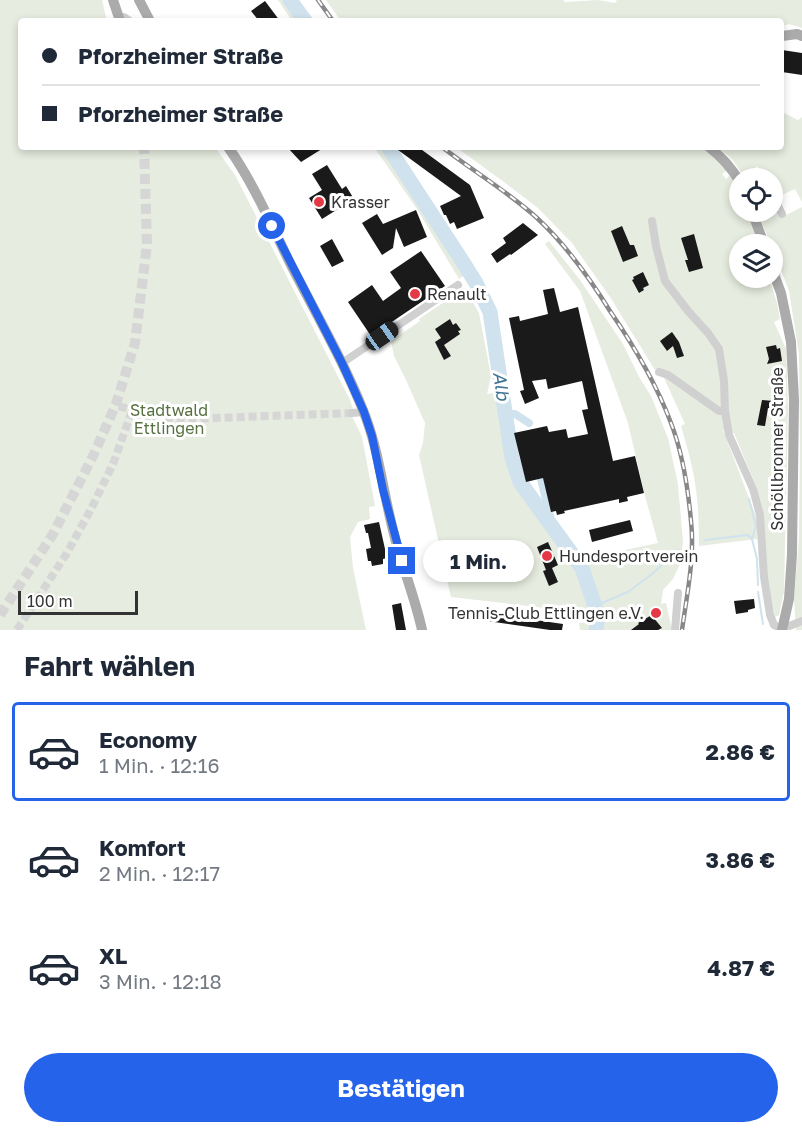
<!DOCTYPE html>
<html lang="de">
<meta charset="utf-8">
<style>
:root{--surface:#fff;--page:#f2f2f3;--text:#1f2937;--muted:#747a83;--line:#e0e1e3;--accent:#2563eb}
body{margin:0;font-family:"Golos Text",sans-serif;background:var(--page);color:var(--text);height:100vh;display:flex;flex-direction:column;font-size:22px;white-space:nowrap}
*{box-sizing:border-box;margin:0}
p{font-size:20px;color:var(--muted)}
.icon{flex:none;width:33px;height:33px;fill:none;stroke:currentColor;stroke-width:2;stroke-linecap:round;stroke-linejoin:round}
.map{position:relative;height:630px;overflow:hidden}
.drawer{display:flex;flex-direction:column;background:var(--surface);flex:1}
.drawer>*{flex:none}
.guide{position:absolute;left:18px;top:18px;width:766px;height:132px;border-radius:6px;box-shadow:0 3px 9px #0003;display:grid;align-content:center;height:132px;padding:0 24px;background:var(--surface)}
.fabs{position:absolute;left:729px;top:168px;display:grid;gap:12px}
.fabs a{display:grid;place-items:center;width:54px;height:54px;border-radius:50%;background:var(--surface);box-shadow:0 3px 9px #0003;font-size:30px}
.scale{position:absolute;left:18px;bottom:15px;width:120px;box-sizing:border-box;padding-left:6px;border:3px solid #333;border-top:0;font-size:16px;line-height:21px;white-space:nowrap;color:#333;-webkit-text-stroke:4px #fff;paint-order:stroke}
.end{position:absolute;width:27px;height:27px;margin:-14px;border:8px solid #2563eb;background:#fff;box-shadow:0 0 0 3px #fff}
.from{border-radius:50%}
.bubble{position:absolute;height:42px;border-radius:21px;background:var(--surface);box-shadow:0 3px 9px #0003;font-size:20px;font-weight:700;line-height:42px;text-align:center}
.car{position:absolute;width:18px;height:36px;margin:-18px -9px;border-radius:8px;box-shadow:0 0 4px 2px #0007;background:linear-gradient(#222 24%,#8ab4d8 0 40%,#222 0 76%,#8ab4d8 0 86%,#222 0)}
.guide b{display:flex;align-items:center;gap:21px;height:57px;font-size:22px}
.guide b+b{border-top:2px solid var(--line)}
.guide i{width:15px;height:15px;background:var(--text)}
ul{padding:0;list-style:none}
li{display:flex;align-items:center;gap:18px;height:99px;margin:0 12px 9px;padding:0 12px;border:3px solid transparent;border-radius:6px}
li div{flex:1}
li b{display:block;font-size:22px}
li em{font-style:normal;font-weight:700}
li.current{border-color:var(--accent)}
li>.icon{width:54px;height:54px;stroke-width:1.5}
h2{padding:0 24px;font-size:27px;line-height:72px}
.button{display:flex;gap:12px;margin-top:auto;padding:12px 24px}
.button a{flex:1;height:69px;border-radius:36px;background:var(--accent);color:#fff;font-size:24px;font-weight:700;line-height:69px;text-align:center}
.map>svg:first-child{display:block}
</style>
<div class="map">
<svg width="802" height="630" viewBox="0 0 802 630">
<rect width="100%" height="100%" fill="#fff"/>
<path fill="#e6ecdf" d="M 0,0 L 102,0 L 107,21 L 21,21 L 21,147 L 215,147 L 235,175 L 350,400 L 353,409 L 345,409 L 345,416 L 352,416 L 362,437 L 375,506 L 369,507 L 370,519 L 358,522 L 350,537 L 353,568 L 366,630 L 0,630 Z
M 278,0 L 298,0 L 315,21 L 292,21 Z
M 326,0 L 563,0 L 565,2 L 598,0 L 615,3 L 617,0 L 802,0 L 802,28 L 789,24 L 782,26 L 782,21 L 341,21 Z
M 782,112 L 798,120 L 802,117 L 802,202 L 795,189 L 782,195 L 773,184 L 772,178 L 768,178 L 757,166 L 751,173 L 754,178 L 744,178 C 737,165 731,156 718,148 L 727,170 L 722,174 L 726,179 L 730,175 C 739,191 739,193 740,212 L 746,212 L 759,244 L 740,244 L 740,278 L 769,278 L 777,303 L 780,319 L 774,322 L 786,349 L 788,409 L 784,592 L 779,615 L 775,617 L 768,588 L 763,514 L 756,486 L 734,433 L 723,430 L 757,519 L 757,539 L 699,546 C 699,520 698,493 692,467 C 689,453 685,440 681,426 L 685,424 L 660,369 L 655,370 L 610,297 L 572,243 L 538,208 L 508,185 L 456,147 L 782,147 Z
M 374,147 L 395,147 L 474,268 L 459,279 L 417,209 Z
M 773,206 L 780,218 L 802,207 L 802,630 L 796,630 L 794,599 L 799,538 L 800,449 L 799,354 L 789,291 L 773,249 L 772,244 L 771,244 L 757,212 L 772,212 Z
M 549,241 L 580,280 L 623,344 L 639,377 L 651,396 L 668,438 L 678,484 L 683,542 L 680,564 L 673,579 L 663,590 L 661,604 L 666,603 L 672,630 L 580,630 L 579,623 L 623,620 L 580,612 L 451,597 L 419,455 L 423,443 L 425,423 L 406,380 L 394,356 L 391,341 L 420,321 L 419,319 L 465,288 L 479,313 L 491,376 L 487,394 L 495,393 L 502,408 L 508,452 L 516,484 L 552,533 L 563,530 L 582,559 L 658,543 L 645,496 L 628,423 L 580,291 L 545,244 Z"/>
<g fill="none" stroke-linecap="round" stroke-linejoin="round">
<path stroke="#cfe2ee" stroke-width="2" d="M 749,499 L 756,526 L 752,539
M 705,540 L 748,535 L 752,539 L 757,559 L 758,585
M 758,592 L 763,624
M 595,606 L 628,592 L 652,574 L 679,550"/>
<path stroke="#cfe2ee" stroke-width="8" d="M 506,414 L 515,414 L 529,423
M 541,479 L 551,520 L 550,523"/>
<path stroke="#cfe2ee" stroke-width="15" d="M 290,0 L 305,21
M 388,147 L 461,259 L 476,283 L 490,312 L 512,458 L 520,482 L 582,568 L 595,606 L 597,623 L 596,630"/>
</g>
<path fill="#1a1a1a" d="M 265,1 L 280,21 L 259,21 L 251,11 Z
M 782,50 L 802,53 L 802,75 L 782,72 Z
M 287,147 L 325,147 L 301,162 Z
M 394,147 L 418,147 L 470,185 L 484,218 L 457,229 L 454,222 L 450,224 L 446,215 L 444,215 L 440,206 L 461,196 Z
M 327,165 L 342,189 L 346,186 L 354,199 L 322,219 L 309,198 L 322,190 L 312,174 Z
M 416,210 L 427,237 L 404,247 L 396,228 L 393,248 L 382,255 L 362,223 L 377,214 L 383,224 Z
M 523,223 L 538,235 L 511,255 L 510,254 L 497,263 L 491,254 L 506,243 L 503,238 Z
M 622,226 L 630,245 L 634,245 L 638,256 L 623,262 L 611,231 Z
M 694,234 L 703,268 L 689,272 L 685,260 L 688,260 L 681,238 Z
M 332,239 L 344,261 L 332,267 L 320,246 Z
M 421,251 L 445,286 L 371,336 L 348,302 L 372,285 L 383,301 L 401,288 L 390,272 Z
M 643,272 L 649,285 L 643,288 L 644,290 L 639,293 L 632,280 L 634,279 L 633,277 Z
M 554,288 L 560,312 L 578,307 L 613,461 L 635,456 L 644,493 L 627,497 L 628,501 L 619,503 L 619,499 L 564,511 L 565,513 L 557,515 L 556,511 L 551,512 L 543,478 L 526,482 L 514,433 L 547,426 L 549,432 L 566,429 L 568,438 L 588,434 L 582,410 L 588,409 L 582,381 L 548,389 L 546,379 L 532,381 L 539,398 L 525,404 L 520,391 L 524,390 L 509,318 L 519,316 L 520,321 L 548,314 L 543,290 Z
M 450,319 L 453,325 L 456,323 L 461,330 L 458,331 L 460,334 L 444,345 L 451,356 L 444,360 L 435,342 L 441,338 L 435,329 Z
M 672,332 L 679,342 L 684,356 L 677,358 L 673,346 L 667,351 L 660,341 Z
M 776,345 L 777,349 L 780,348 L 782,361 L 767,364 L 769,359 L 766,347 Z
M 762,400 L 774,401 L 773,408 L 768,408 L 765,426 L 757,425 Z
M 630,520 L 633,531 L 592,542 L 589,530 Z
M 379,522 L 387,558 L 383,559 L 383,564 L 372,566 L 371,561 L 368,561 L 366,549 L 371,548 L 368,533 L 366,533 L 364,525 Z
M 548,542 L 558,565 L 552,568 L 558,582 L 549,586 L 543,571 L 546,570 L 537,547 Z
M 754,599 L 755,608 L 748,610 L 748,612 L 736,614 L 734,601 Z
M 401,603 L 406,630 L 396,630 L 392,605 Z
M 488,613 L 563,624 L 562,630 L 550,630 L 487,621 Z
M 650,616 L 653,617 L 662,628 L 658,630 L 631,630 L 639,624 L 638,623 Z"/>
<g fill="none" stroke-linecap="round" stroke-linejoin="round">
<path stroke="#d6d6d6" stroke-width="8" stroke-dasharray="8 4" stroke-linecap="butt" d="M 119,406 L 160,420 L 352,413
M 17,630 L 67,553 L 91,509 L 113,464 L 132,411"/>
<path stroke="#d6d6d6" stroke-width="10" stroke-dasharray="10 5" stroke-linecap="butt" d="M 0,615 L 53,534 L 93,456 L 116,404 L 135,343 L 147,244 L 144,147"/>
<path stroke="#d0d0d0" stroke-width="8" d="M 119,17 L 124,17 L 130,21
M 751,178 L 762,177 L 763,178
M 772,194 L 782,214
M 652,221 L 656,246 L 665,281 L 688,311 L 708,333 L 719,349 L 724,381 L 725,411 L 729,435 L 753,489 L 760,515 L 764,577 L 770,615 L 774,625 L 782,629 L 802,621
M 342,363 L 458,285
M 659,372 L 668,375 L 719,411 L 725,411
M 352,413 L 364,412
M 675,630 L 678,593"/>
<path stroke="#ababab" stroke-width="10" d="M 113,0 L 120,21
M 139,0 L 150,21
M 782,36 L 797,34 L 802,36
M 228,147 C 253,182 271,224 290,263 C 315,312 343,360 363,410 C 379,449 383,493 394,534 C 402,567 415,597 422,630
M 709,147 C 722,157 731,167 740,182
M 752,212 L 764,244
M 772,269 L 781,293 L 791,342 L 794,400 L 792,554 L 789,599 L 782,630"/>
<g stroke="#888" stroke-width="4.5">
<path id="rail" d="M 318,0 L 333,21
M 442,147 C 473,171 507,191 537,218 C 566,245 589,277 610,311 C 634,346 656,383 671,423 C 683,454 688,488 691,521 C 695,557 687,594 682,630"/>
</g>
<use href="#rail" stroke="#fff" stroke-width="2" stroke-dasharray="7" stroke-linecap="butt"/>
</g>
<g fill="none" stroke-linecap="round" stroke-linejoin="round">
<path stroke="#2563eb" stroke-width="8" d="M 272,226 L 342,363 L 364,412 L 372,436 L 383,490 L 402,561"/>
</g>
<g fill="#e63946" stroke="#fff" stroke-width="2">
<circle cx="319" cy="202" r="6"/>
<circle cx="415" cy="294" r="6"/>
<circle cx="547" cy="556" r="6"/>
<circle cx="656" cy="613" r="6"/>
</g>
<g text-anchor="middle" stroke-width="6" stroke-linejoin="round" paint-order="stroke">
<g font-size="16" fill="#333" stroke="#fff" text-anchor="start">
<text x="331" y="208">Krasser</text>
<text x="427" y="300">Renault</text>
<text x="559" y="562">Hundesportverein</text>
<text x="644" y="619" text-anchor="end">Tennis-Club Ettlingen e.V.</text>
</g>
<g font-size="16" fill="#56703f" stroke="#fff">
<text x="169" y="416">Stadtwald<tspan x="169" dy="18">Ettlingen</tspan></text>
</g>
<g font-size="16" fill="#333" stroke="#fff">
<text transform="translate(777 449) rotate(-90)" y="6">Schöllbronner Straße</text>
</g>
<g font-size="18" font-style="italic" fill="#3f7597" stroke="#fff">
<text transform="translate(501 386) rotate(82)" y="6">Alb</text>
</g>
</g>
</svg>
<div class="fabs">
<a><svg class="icon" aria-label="locate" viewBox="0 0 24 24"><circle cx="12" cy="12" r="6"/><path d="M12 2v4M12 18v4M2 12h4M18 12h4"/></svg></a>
<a><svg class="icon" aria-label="layers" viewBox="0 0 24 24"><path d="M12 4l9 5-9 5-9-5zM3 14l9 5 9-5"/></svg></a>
</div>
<div class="scale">100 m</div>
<i class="end from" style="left:272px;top:226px"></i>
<i class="end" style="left:402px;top:561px"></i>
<div class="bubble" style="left:423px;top:540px;width:111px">1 Min.</div>
<i class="car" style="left:382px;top:336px;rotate:55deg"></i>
<div class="guide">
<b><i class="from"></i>Pforzheimer Straße</b>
<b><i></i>Pforzheimer Straße</b>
</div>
</div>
<section class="drawer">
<h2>Fahrt wählen</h2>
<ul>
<li class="current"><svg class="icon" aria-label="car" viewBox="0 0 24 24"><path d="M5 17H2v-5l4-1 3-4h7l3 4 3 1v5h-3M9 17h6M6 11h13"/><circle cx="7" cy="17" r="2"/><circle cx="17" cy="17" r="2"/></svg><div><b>Economy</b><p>1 Min. · 12:16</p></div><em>2.86 €</em></li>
<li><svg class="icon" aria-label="car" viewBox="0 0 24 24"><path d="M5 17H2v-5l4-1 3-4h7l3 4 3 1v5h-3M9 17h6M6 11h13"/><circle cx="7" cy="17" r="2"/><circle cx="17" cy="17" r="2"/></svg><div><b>Komfort</b><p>2 Min. · 12:17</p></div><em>3.86 €</em></li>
<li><svg class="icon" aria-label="car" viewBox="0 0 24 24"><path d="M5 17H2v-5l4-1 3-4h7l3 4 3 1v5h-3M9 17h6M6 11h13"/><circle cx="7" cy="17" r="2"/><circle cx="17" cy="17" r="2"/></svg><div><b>XL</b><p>3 Min. · 12:18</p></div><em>4.87 €</em></li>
</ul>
<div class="button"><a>Bestätigen</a></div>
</section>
